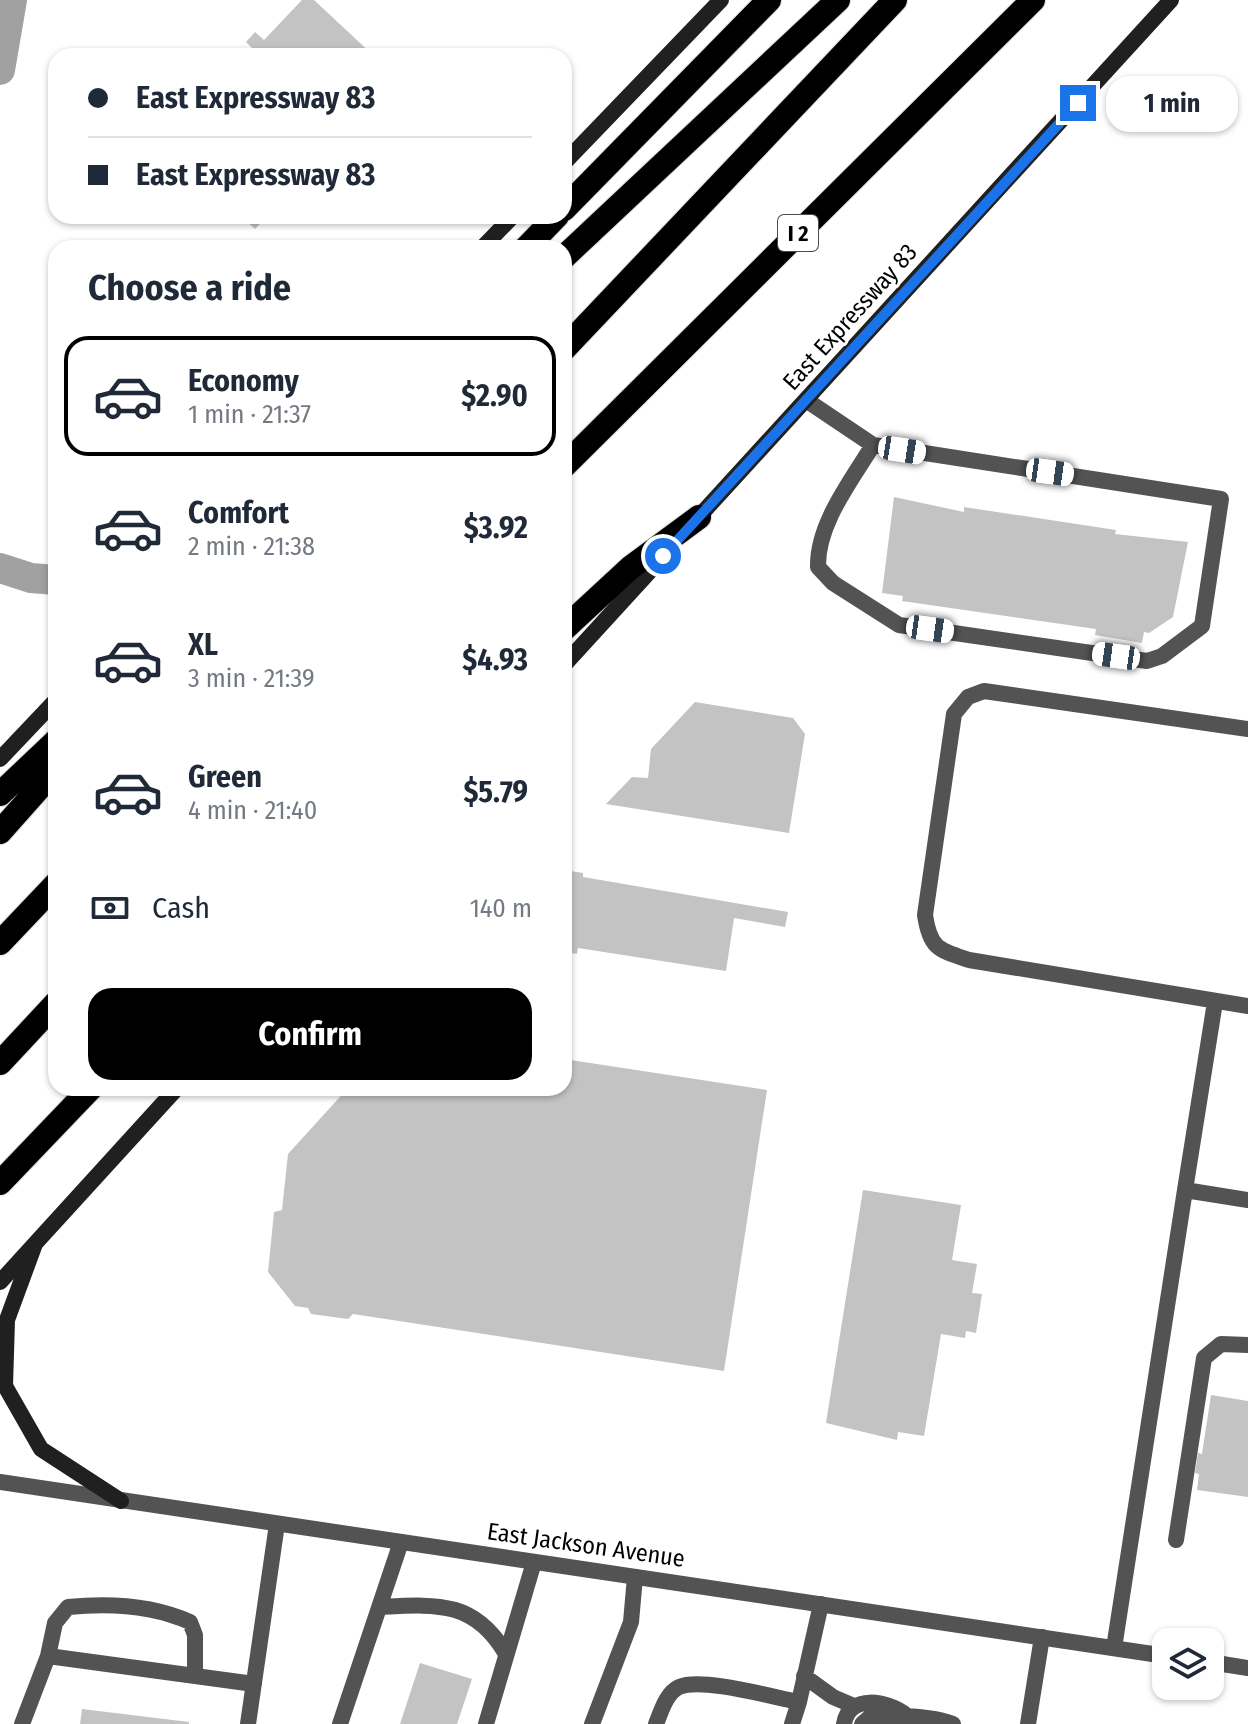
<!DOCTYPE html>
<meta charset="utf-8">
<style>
:root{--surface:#fff;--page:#f2f2f3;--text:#1f2937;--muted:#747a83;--line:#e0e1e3;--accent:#000}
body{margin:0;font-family:"Fira Sans Condensed",sans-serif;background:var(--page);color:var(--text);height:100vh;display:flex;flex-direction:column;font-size:30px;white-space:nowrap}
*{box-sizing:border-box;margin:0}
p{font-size:26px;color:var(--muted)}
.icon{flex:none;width:44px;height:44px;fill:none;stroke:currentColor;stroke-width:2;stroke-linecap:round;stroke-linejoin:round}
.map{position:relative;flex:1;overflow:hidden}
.sheet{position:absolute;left:48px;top:240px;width:524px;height:856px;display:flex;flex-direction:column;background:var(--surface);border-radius:24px;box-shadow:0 2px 6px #0004}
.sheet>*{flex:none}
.banner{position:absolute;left:48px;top:48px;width:524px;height:176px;border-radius:24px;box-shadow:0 2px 6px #0004;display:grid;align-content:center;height:176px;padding:0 40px;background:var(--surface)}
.buttons{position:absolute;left:1152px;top:1628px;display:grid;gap:16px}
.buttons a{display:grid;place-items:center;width:72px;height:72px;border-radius:16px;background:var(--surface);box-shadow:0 2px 6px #0004;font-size:40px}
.end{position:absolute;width:36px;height:36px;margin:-18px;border:10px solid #1a73e8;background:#fff;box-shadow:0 0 0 4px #fff}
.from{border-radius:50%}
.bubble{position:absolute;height:56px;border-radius:24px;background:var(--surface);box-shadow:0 2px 6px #0004;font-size:26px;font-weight:700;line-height:56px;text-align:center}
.car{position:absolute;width:24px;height:48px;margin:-24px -12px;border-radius:10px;box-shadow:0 0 6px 2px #0007;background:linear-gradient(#fff 24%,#345 0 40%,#fff 0 76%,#345 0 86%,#fff 0)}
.banner b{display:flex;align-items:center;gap:28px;height:76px;font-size:30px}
.banner b+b{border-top:2px solid var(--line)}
.banner i{width:20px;height:20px;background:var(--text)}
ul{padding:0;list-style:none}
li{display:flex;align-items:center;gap:24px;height:120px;margin:0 16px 12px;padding:0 24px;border:4px solid transparent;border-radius:24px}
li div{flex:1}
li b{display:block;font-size:30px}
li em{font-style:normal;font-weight:700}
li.current{border-color:var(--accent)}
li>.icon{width:72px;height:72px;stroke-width:1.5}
h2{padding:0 40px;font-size:36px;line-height:96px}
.pay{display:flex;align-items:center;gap:20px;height:88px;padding:0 40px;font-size:30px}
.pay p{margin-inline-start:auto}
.cta{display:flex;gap:16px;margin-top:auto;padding:16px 40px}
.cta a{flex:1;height:92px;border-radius:24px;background:var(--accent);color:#fff;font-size:32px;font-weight:700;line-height:92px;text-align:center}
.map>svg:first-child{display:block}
</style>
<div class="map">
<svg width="1248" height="1724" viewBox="0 0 1248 1724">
<rect width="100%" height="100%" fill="#fff"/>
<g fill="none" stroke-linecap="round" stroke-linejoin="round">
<path stroke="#a1a1a1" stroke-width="30" d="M 0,70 L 12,0
M 0,568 L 31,578 L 56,580"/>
</g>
<path fill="#c3c3c3" d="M 302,0 L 314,0 L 374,56 L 250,56 L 255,51 L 246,42 L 255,32 L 264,40 Z
M 241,216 L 267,216 L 255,229 Z
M 894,497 L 964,512 L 964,507 L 1116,530 L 1115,534 L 1188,542 L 1173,617 L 1149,633 L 1144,632 L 1142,643 L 1095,635 L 1096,629 L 902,601 L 903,596 L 882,593 Z
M 695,702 L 793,718 L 805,734 L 789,833 L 606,804 L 632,777 L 648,778 L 651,749 Z
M 564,870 L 583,873 L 583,877 L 788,912 L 785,927 L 734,918 L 726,971 L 578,948 L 577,954 L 564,952 Z
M 564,1059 L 767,1090 L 724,1371 L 353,1314 L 348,1319 L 311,1314 L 308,1308 L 295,1306 L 268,1272 L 274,1212 L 282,1210 L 288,1154 L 348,1088 L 564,1088 Z
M 863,1190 L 961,1205 L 952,1260 L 977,1264 L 972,1293 L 982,1294 L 976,1333 L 966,1331 L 965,1338 L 941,1334 L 924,1436 L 898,1432 L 897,1440 L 826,1423 Z
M 1211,1395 L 1248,1401 L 1248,1497 L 1197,1490 L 1199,1474 L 1195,1473 L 1198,1453 L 1202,1454 Z
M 420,1663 L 472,1679 L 457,1724 L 400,1724 Z
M 82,1709 L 189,1722 L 189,1724 L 80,1724 Z"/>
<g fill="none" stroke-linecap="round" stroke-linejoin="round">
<g stroke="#dbdbdb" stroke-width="26">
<path id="motorway" d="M 564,209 L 769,0
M 526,248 L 557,216
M 564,257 L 838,0
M 564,349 L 895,0
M 564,466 L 1033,0
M 564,629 L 630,568 L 699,517
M 0,794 L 56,741
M 0,832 L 56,769
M 0,943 L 56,884
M 0,1063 L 56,1003
M 0,1183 L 91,1088"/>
</g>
<path stroke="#535353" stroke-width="16" d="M 806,400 L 873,445 L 1221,499 L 1202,626 L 1162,656 L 1147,661 L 899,625 L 833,583 L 818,567 C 817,524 851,481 873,445
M 1248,729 L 984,691 L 968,697 L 954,714 L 925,915 C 930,949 939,950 969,960 L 1248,1006
M 1185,1190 L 1215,1002
M 1176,1540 L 1204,1358 L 1221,1344 L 1248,1345
M 381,1607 C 438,1604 475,1601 506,1654
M 1114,1648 L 1185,1190 L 1248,1200
M 48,1656 L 55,1623 L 68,1607 C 108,1603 152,1605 190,1622 L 195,1635 L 195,1676
M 804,1676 L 833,1697 L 854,1706
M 22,1724 L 48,1656 L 254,1684
M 248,1724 L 277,1524
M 340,1724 L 401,1542
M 486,1724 L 534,1562
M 592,1724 L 631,1622 L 635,1577
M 656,1724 C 661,1712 666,1693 679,1687 C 702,1677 772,1697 799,1702 L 821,1604
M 792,1724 L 799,1702
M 844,1724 C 849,1693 888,1701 906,1715
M 862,1724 L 870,1717 C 897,1715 929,1715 953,1724
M 1028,1724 L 1042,1637"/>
<path stroke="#535353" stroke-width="16" d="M 0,1482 L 1166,1656
M 1210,1662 L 1248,1668"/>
<path stroke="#202020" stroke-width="16" d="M 564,163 L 721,0
M 482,248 L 513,216
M 694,522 L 1171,0
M 564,665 L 671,548
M 0,759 L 56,700
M 35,1244 L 7,1320 L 5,1386 L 41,1449 L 121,1501
M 0,1282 L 177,1088"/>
<use href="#motorway" stroke="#000" stroke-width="24"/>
</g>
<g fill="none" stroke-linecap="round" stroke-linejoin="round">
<path stroke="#1a73e8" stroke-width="10" d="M 663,556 L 1078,103"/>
</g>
<g text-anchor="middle" stroke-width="6" stroke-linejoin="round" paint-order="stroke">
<rect fill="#fff" stroke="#4c4c4c" stroke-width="2" x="778" y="215" width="40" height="36" rx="6"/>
<g font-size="22" font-weight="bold" fill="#000">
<text x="798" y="241">I 2</text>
</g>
<g font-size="24" fill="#000" stroke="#fff">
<text transform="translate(850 317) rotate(-48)" y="8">East Expressway 83</text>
<text transform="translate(586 1545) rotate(8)" y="8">East Jackson Avenue</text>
</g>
</g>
</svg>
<div class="buttons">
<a><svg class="icon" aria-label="layers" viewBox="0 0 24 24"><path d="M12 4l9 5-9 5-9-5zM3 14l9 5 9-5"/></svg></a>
</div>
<i class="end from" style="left:663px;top:556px"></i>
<i class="end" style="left:1078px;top:103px"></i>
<div class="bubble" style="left:1106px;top:76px;width:132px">1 min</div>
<i class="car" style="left:902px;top:450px;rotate:99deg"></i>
<i class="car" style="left:1050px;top:472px;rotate:98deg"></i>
<i class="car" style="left:930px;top:629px;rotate:98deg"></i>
<i class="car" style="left:1116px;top:656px;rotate:278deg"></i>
<div class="banner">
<b><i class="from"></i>East Expressway 83</b>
<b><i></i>East Expressway 83</b>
</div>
<section class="sheet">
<h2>Choose a ride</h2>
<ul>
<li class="current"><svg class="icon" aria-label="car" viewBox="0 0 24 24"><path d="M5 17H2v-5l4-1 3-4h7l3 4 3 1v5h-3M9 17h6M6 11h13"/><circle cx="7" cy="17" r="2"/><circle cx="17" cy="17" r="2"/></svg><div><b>Economy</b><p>1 min · 21:37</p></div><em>$2.90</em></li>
<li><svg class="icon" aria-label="car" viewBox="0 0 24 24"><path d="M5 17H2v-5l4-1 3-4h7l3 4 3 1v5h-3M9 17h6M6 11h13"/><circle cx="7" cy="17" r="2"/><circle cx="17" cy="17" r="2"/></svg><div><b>Comfort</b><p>2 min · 21:38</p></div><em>$3.92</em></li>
<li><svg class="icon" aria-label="car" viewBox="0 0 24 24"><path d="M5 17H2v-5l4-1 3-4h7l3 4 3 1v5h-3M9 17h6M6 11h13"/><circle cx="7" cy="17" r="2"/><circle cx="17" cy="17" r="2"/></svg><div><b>XL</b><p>3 min · 21:39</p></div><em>$4.93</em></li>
<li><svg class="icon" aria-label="car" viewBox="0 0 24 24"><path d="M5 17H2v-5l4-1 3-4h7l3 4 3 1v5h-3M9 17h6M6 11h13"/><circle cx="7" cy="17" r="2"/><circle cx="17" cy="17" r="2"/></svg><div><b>Green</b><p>4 min · 21:40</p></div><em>$5.79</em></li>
</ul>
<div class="pay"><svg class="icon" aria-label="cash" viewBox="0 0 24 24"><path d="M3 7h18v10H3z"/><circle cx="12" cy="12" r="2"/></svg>Cash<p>140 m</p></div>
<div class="cta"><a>Confirm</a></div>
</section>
</div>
